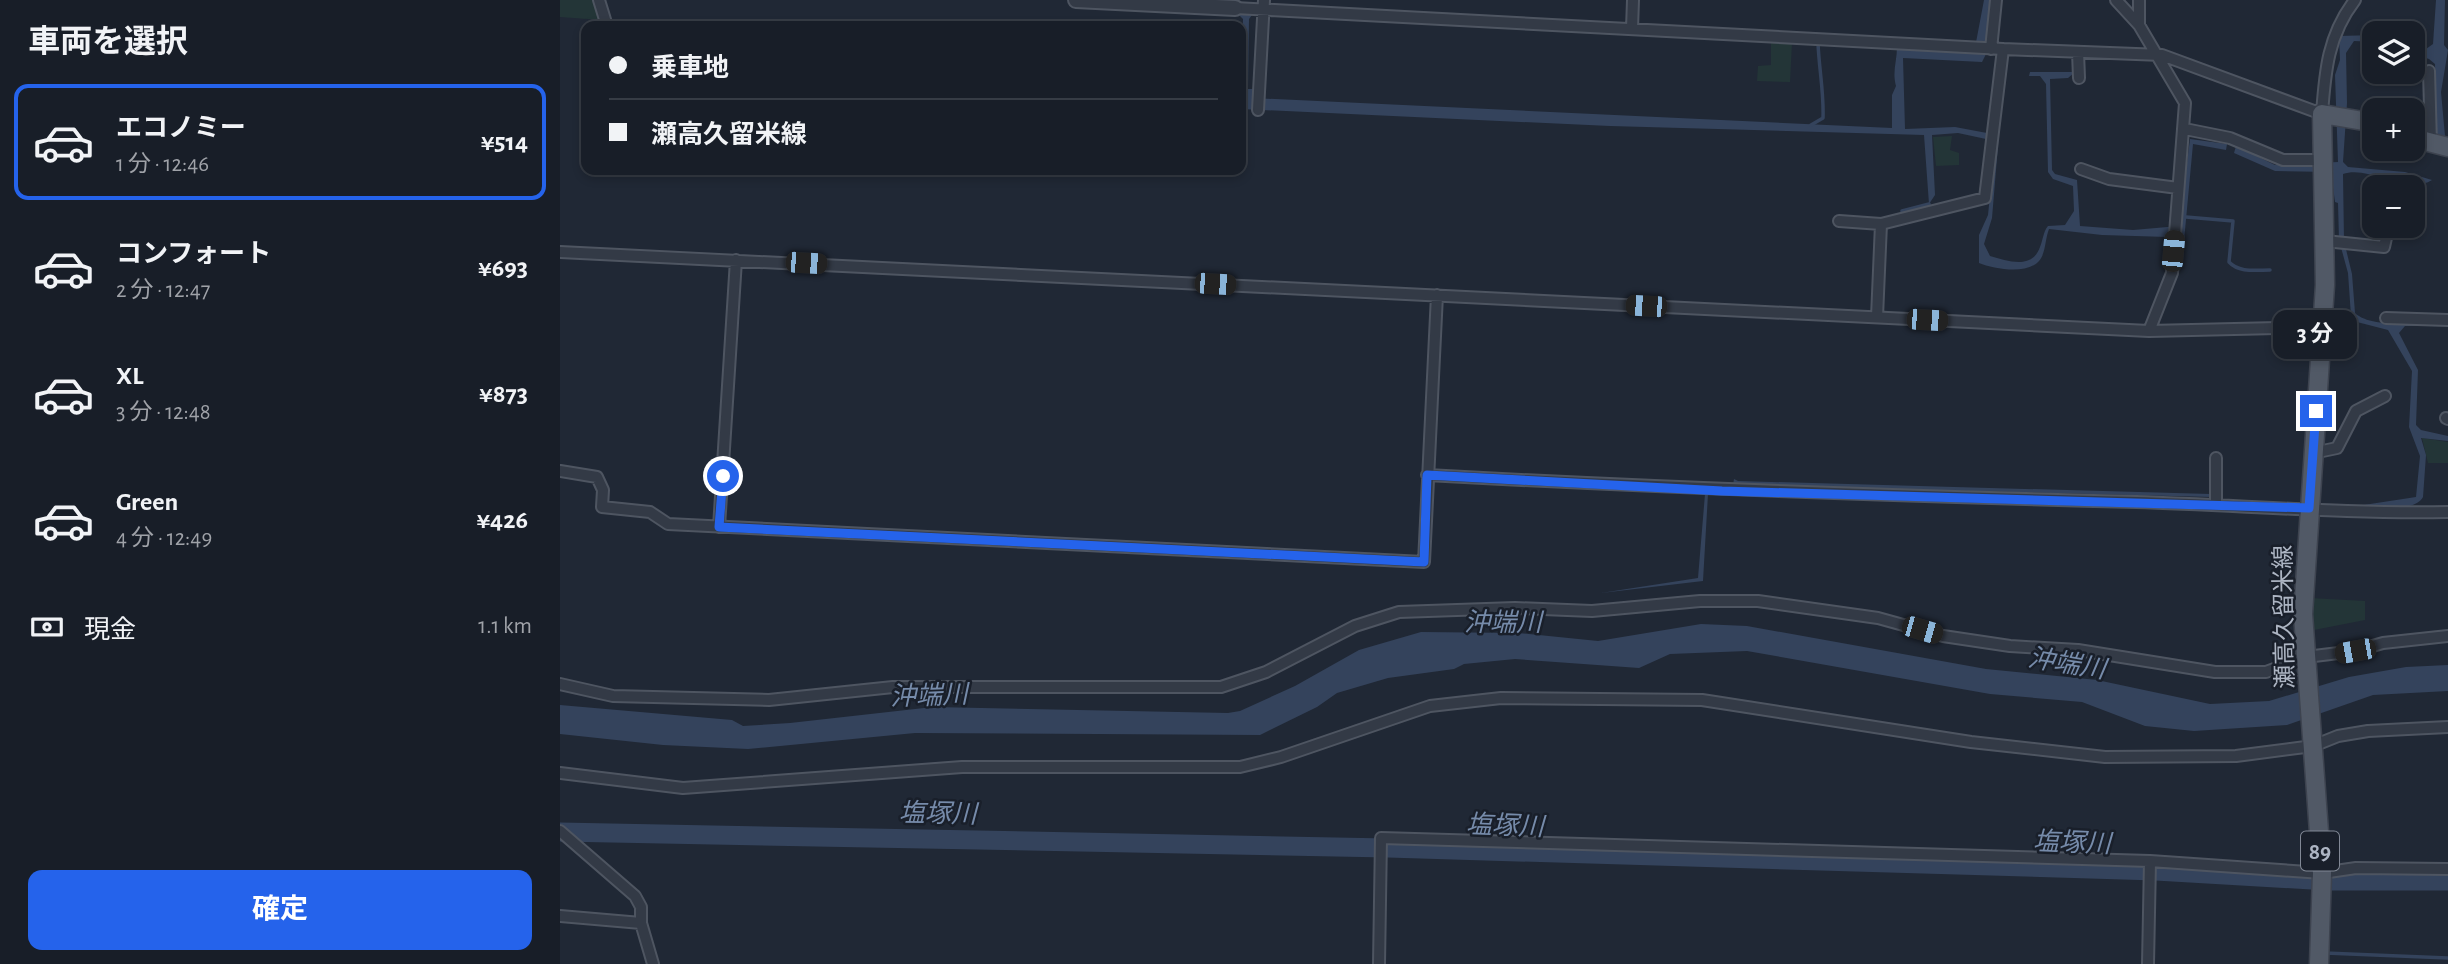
<!DOCTYPE html>
<html lang="ja">
<meta charset="utf-8">
<style>
:root{--surface:#181e28;--page:#212730;--text:#f1f3f6;--muted:#9fa2a8;--line:#363c45;--accent:#2563eb}
body{margin:0;font-family:"Alegreya Sans","Noto Sans JP",sans-serif;background:var(--page);color:var(--text);height:100vh;display:flex;flex-direction:column;font-size:26px;white-space:nowrap}
*{box-sizing:border-box;margin:0}
p{font-size:23px;color:var(--muted)}
.icon{flex:none;width:38px;height:38px;fill:none;stroke:currentColor;stroke-width:2;stroke-linecap:round;stroke-linejoin:round}
.map{position:relative;flex:1;overflow:hidden}
.sheet{display:flex;flex-direction:column;background:var(--surface);width:560px}
.sheet>*{flex:none}
.guide{position:absolute;left:21px;top:21px;width:665px;height:154px;border-radius:14px;box-shadow:0 4px 10px #0003,0 0 0 2px var(--line);display:grid;align-content:center;height:154px;padding:0 28px;background:var(--surface)}
.fabs{position:absolute;left:1802px;top:21px;display:grid;gap:14px}
.fabs a{display:grid;place-items:center;width:63px;height:63px;border-radius:14px;background:var(--surface);box-shadow:0 4px 10px #0003,0 0 0 2px var(--line);font-size:35px}
.end{position:absolute;width:32px;height:32px;margin:-16px;border:9px solid #2563eb;background:#fff;box-shadow:0 0 0 4px #fff}
.from{border-radius:50%}
.bubble{position:absolute;height:49px;border-radius:14px;background:var(--surface);box-shadow:0 4px 10px #0003,0 0 0 2px var(--line);font-size:23px;font-weight:700;line-height:49px;text-align:center}
.car{position:absolute;width:21px;height:42px;margin:-21px -10px;border-radius:9px;box-shadow:0 0 5px 2px #0007;background:linear-gradient(#222 24%,#8ab4d8 0 40%,#222 0 76%,#8ab4d8 0 86%,#222 0)}
.guide b{display:flex;align-items:center;gap:24px;height:66px;font-size:26px}
.guide b+b{border-top:2px solid var(--line)}
.guide i{width:18px;height:18px;background:var(--text)}
ul{padding:0;list-style:none}
li{display:flex;align-items:center;gap:21px;height:116px;margin:0 14px 10px;padding:0 14px;border:4px solid transparent;border-radius:14px}
li div{flex:1}
li b{display:block;font-size:26px}
li em{font-style:normal;font-weight:700}
li.selected{border-color:var(--accent)}
li>.icon{width:63px;height:63px;stroke-width:1.5}
h2{padding:0 28px;font-size:32px;line-height:84px}
.pay{display:flex;align-items:center;gap:18px;height:77px;padding:0 28px;font-size:26px}
.pay p{margin-inline-start:auto}
.button{display:flex;gap:14px;margin-top:auto;padding:14px 28px}
.button a{flex:1;height:80px;border-radius:14px;background:var(--accent);color:#fff;font-size:28px;font-weight:700;line-height:80px;text-align:center}
main{display:flex;flex:1;min-height:0}
.map>svg:first-child{display:block}
</style>
<main>
<section class="sheet">
<h2>車両を選択</h2>
<ul>
<li class="selected"><svg class="icon" aria-label="car" viewBox="0 0 24 24"><path d="M5 17H2v-5l4-1 3-4h7l3 4 3 1v5h-3M9 17h6M6 11h13"/><circle cx="7" cy="17" r="2"/><circle cx="17" cy="17" r="2"/></svg><div><b>エコノミー</b><p>1 分 · 12:46</p></div><em>¥514</em></li>
<li><svg class="icon" aria-label="car" viewBox="0 0 24 24"><path d="M5 17H2v-5l4-1 3-4h7l3 4 3 1v5h-3M9 17h6M6 11h13"/><circle cx="7" cy="17" r="2"/><circle cx="17" cy="17" r="2"/></svg><div><b>コンフォート</b><p>2 分 · 12:47</p></div><em>¥693</em></li>
<li><svg class="icon" aria-label="car" viewBox="0 0 24 24"><path d="M5 17H2v-5l4-1 3-4h7l3 4 3 1v5h-3M9 17h6M6 11h13"/><circle cx="7" cy="17" r="2"/><circle cx="17" cy="17" r="2"/></svg><div><b>XL</b><p>3 分 · 12:48</p></div><em>¥873</em></li>
<li><svg class="icon" aria-label="car" viewBox="0 0 24 24"><path d="M5 17H2v-5l4-1 3-4h7l3 4 3 1v5h-3M9 17h6M6 11h13"/><circle cx="7" cy="17" r="2"/><circle cx="17" cy="17" r="2"/></svg><div><b>Green</b><p>4 分 · 12:49</p></div><em>¥426</em></li>
</ul>
<div class="pay"><svg class="icon" aria-label="cash" viewBox="0 0 24 24"><path d="M3 7h18v10H3z"/><circle cx="12" cy="12" r="2"/></svg>現金<p>1.1 km</p></div>
<div class="button"><a>確定</a></div>
</section>
<div class="map">
<svg width="1888" height="964" viewBox="0 0 1888 964">
<rect width="100%" height="100%" fill="#202835"/>
<path fill="#233537" d="M 0,0 L 37,0 L 41,20 L 0,17 Z
M 1211,41 L 1232,42 L 1230,82 L 1197,81 L 1198,66 L 1211,65 Z
M 1392,136 L 1390,150 L 1399,153 L 1399,165 L 1376,166 L 1373,137 Z
M 1862,438 L 1888,442 L 1888,463 L 1868,463 Z
M 1750,598 L 1805,601 L 1805,620 L 1754,630 Z"/>
<path fill="#34435c" d="M 1424,0 L 1431,0 L 1431,5 L 1426,54 L 1422,62 L 1343,58 L 1345,129 L 1395,127 L 1427,133 L 1426,139 L 1398,133 L 1372,135 L 1375,195 L 1369,204 L 1364,135 L 1050,126 L 681,109 L 683,19 L 679,15 L 692,15 L 689,19 L 688,89 L 693,89 L 693,98 L 1332,128 L 1332,95 L 1336,86 C 1332,72 1337,61 1337,47 L 1414,53 Z
M 1876,0 L 1885,0 L 1884,45 L 1888,50 L 1881,92 L 1885,136 L 1876,136 L 1875,64 L 1869,59 L 1853,54 L 1853,47 L 1866,49 L 1873,44 Z
M 1815,35 L 1815,42 L 1794,41 L 1786,53 L 1787,103 L 1783,162 L 1788,167 L 1845,172 L 1872,180 C 1847,196 1810,165 1783,174 L 1784,241 L 1792,274 L 1795,313 C 1811,329 1865,323 1888,323 L 1888,326 L 1845,326 L 1839,333 L 1858,370 L 1856,425 L 1861,430 L 1888,436 L 1888,441 L 1861,438 L 1866,455 L 1863,497 C 1854,513 1812,509 1797,506 L 1856,497 L 1860,456 L 1849,427 L 1852,371 L 1828,330 L 1797,322 L 1791,316 L 1788,273 L 1779,240 L 1778,203 L 1775,202 L 1771,172 L 1715,171 L 1674,153 L 1676,146 L 1715,165 L 1778,162 L 1775,75 L 1780,60 L 1779,36 Z
M 1470,72 L 1515,72 L 1508,78 L 1490,79 L 1492,170 L 1495,174 L 1517,180 L 1520,226 L 1573,230 L 1619,226 L 1630,139 L 1667,144 L 1666,150 L 1633,144 L 1624,241 L 1608,237 L 1542,235 L 1489,229 C 1485,239 1486,253 1479,261 C 1467,275 1434,269 1419,263 L 1419,235 L 1428,215 L 1435,146 L 1438,146 L 1432,218 L 1424,244 L 1430,256 C 1448,261 1472,270 1480,247 C 1483,240 1483,232 1488,226 L 1505,225 L 1514,211 L 1513,186 L 1493,179 L 1488,172 L 1486,84 L 1480,76 L 1469,76 Z
M 1174,479 L 1178,481 L 1651,494 L 1651,497 L 1173,485 Z
M 1145,494 L 1148,494 L 1143,581 L 1041,593 L 1138,578 Z
M 1141,624 L 1187,626 L 1426,669 L 1537,680 L 1650,704 L 1709,701 L 1789,677 L 1846,667 L 1888,665 L 1888,691 L 1813,695 L 1727,725 L 1634,731 L 1585,726 L 1522,702 L 1430,694 L 1187,651 L 1110,654 L 1079,668 L 955,659 L 904,664 L 894,669 L 828,678 L 777,693 L 757,707 L 700,735 L 355,733 L 188,749 L 103,745 L 0,734 L 0,705 L 172,720 L 183,726 L 230,723 L 373,707 L 668,713 L 680,711 L 735,686 L 799,650 L 861,632 L 958,633 L 1038,641 Z"/>
<g fill="none" stroke-linecap="round" stroke-linejoin="round">
<path stroke="#34435c" stroke-width="3.5" d="M 1251,125 L 1263,118 C 1264,92 1259,69 1258,43
M 1342,211 L 1369,204
M 1626,217 L 1673,221 L 1669,262 C 1679,273 1696,270 1710,270
M 1765,953 L 1888,958"/>
<path stroke="#34435c" stroke-width="19" d="M 0,832 L 828,848 L 1596,871 L 1769,881 L 1888,881"/>
<g stroke="#4e5561" stroke-width="14">
<path id="minor" d="M 39,0 L 47,26
M 1556,0 L 1579,25 L 1625,103 L 1612,273 L 1589,331
M 675,8 L 1443,49 L 1602,55 L 1762,114 C 1765,71 1768,35 1795,0
M 1579,25 L 1579,0
M 1072,29 L 1073,0
M 1431,49 L 1436,0
M 1518,52 L 1519,78
M 1869,71 L 1871,144
M 698,110 L 704,0
M 1625,129 L 1670,138 L 1723,160 L 1761,160
M 1521,169 L 1549,179 L 1618,188
M 1279,221 L 1321,224
M 1765,241 L 1824,247 L 1828,229
M 0,252 L 1589,331 L 1762,327
M 1317,317 L 1321,224 L 1425,198 L 1443,49
M 1826,318 L 1888,320
M 1886,418 L 1888,419
M 1753,453 L 1777,448 L 1796,411 L 1825,396
M 0,471 L 37,477 L 43,490 L 42,507 L 90,512 L 108,524 L 864,562 L 877,295
M 867,475 C 1103,488 1339,496 1576,502 C 1680,505 1784,514 1888,512
M 1656,505 L 1656,458
M 159,527 L 176,260
M 0,684 L 53,696 L 209,700 L 333,687 L 661,687 L 706,672 L 795,626 L 839,612 L 955,608 L 1032,611 L 1140,601 L 1198,601 L 1318,618 L 1383,636 L 1450,646 L 1518,650 L 1655,672 L 1706,672 L 1746,657 L 1795,651 L 1823,643 L 1888,636
M 0,773 L 123,788 L 402,767 L 680,767 L 721,757 L 870,706 L 941,698 L 1142,700 L 1411,742 L 1545,757 L 1676,756 L 1753,746 L 1778,736 L 1808,731 L 1888,727
M 0,831 L 75,896 L 81,907 L 81,923 L 93,964
M 1590,861 L 1762,873 L 1796,868 L 1888,869
M 0,916 L 81,923
M 819,964 L 821,838 L 1590,861 L 1588,964"/>
</g>
<g stroke="#4e5561" stroke-width="18">
<path id="tertiary" d="M 516,0 L 675,8"/>
</g>
<g stroke="#3d434f" stroke-width="21">
<path id="primary" d="M 1853,138 L 1888,147
M 1759,964 L 1762,873 L 1743,614 L 1765,285 L 1762,114 L 1815,123"/>
</g>
<use href="#minor" stroke="#333a46" stroke-width="10"/>
<use href="#tertiary" stroke="#333a46" stroke-width="14"/>
<use href="#primary" stroke="#515966" stroke-width="18"/>
</g>
<g fill="none" stroke-linecap="round" stroke-linejoin="round">
<path stroke="#2563eb" stroke-width="9" d="M 163,476 L 159,527 L 864,562 L 867,475 L 1162,491 L 1749,508 L 1756,411"/>
</g>
<g text-anchor="middle" stroke-width="5" stroke-linejoin="round" paint-order="stroke">
<rect fill="#191f2a" stroke="#818895" stroke-width="2" x="1741" y="831.5" width="38" height="39" rx="5"/>
<g font-size="23" font-weight="bold" fill="#adb5c3">
<text x="1760" y="859">89</text>
</g>
<g font-size="24" fill="#adb5c3" stroke="#191f2a">
<text transform="translate(1724 617) rotate(-91)" y="8">瀬高久留米線</text>
</g>
<g font-size="26" font-style="italic" fill="#768baa" stroke="#191f2a">
<text x="943" y="631">沖端川</text>
<text transform="translate(1507 663) rotate(9)" y="9">沖端川</text>
<text transform="translate(369 695) rotate(-2)" y="9">沖端川</text>
<text transform="translate(378 813) rotate(1)" y="9">塩塚川</text>
<text transform="translate(945 825) rotate(2)" y="9">塩塚川</text>
<text transform="translate(1512 842) rotate(2)" y="9">塩塚川</text>
</g>
</g>
</svg>
<div class="fabs">
<a><svg class="icon" aria-label="layers" viewBox="0 0 24 24"><path d="M12 4l9 5-9 5-9-5zM3 14l9 5 9-5"/></svg></a>
<a>+</a>
<a>−</a>
</div>
<i class="end from" style="left:163px;top:476px"></i>
<i class="end" style="left:1756px;top:411px"></i>
<div class="bubble" style="left:1713px;top:310px;width:84px">3 分</div>
<i class="car" style="left:1613px;top:251px;rotate:5deg"></i>
<i class="car" style="left:246px;top:263px;rotate:93deg"></i>
<i class="car" style="left:655px;top:284px;rotate:93deg"></i>
<i class="car" style="left:1086px;top:306px;rotate:273deg"></i>
<i class="car" style="left:1367px;top:320px;rotate:93deg"></i>
<i class="car" style="left:1362px;top:630px;rotate:106deg"></i>
<i class="car" style="left:1795px;top:651px;rotate:260deg"></i>
<div class="guide">
<b><i class="from"></i>乗車地</b>
<b><i></i>瀬高久留米線</b>
</div>
</div>
</main>
